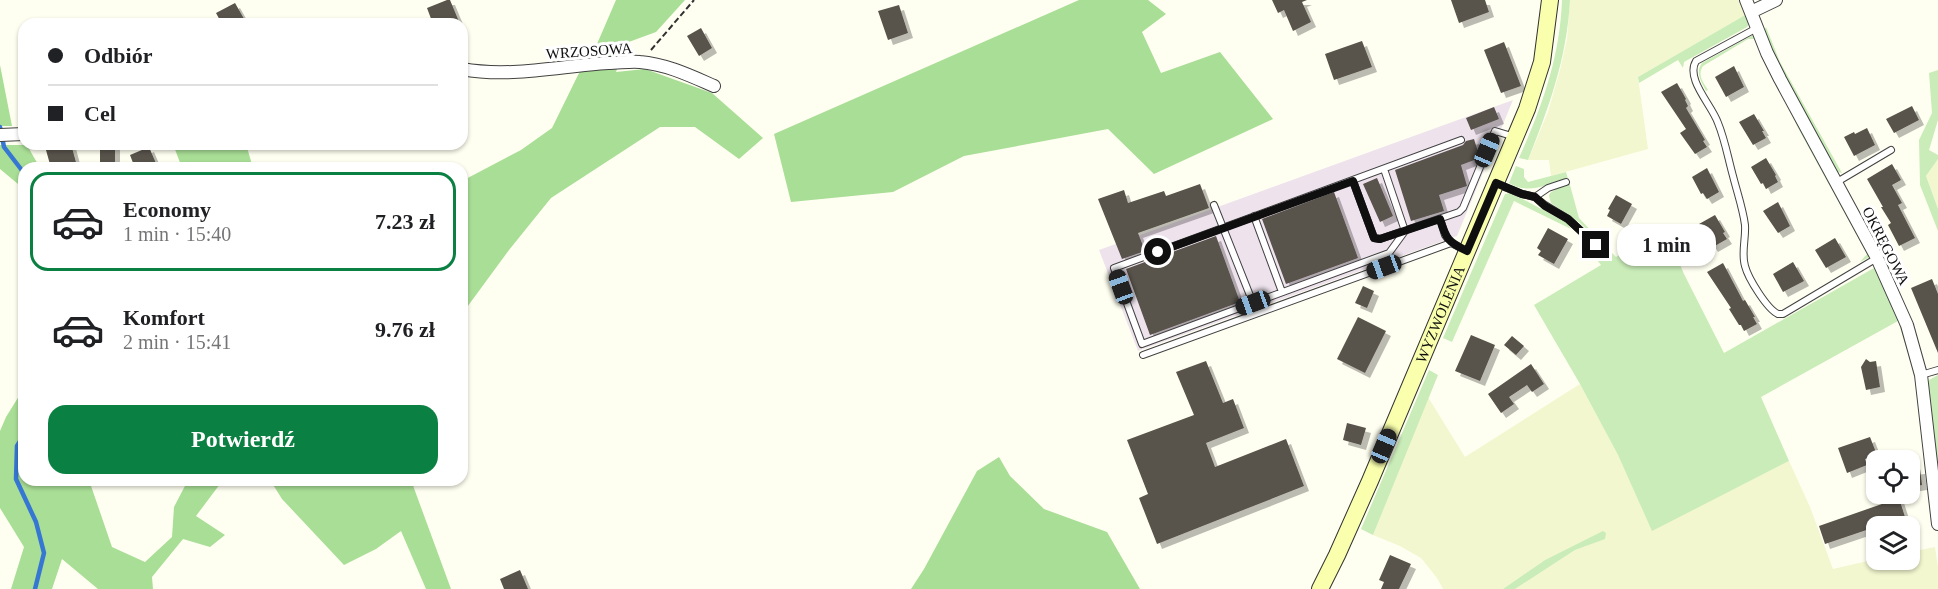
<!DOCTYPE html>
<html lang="pl">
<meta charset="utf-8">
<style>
:root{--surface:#fff;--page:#f2f2f2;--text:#202124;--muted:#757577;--line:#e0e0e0;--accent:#0b8043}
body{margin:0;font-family:"Times New Roman",serif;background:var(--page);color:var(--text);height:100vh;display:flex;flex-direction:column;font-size:22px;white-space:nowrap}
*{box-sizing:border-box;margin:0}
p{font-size:20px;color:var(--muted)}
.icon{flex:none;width:33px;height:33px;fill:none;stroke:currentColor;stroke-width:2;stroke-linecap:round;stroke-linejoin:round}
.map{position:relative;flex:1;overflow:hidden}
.sheet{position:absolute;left:18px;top:162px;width:450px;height:324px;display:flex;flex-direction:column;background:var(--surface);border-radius:18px;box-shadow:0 2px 4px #0004}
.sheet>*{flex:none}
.guide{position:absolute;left:18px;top:18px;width:450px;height:132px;border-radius:18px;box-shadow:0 2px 4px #0004;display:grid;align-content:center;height:132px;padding:0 30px;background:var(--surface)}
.buttons{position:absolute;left:1866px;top:450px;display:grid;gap:12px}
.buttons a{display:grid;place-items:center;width:54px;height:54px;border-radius:12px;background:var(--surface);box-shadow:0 2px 4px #0004;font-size:30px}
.end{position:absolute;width:27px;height:27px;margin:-14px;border:8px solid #0f0f0f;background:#fff;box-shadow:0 0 0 3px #fff}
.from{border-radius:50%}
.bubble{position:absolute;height:42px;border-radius:18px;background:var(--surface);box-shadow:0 2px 4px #0004;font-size:20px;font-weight:800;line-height:42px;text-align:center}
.car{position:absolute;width:18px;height:36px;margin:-18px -9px;border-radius:8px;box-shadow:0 0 4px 2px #0007;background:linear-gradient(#222 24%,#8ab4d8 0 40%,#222 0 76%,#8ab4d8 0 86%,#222 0)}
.guide b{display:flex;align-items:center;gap:21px;height:57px;font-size:22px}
.guide b+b{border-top:2px solid var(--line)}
.guide i{width:15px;height:15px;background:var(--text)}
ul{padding:10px 0 0;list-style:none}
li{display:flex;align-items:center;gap:18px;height:99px;margin:0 12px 9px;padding:0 18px;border:3px solid transparent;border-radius:18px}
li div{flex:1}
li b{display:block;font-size:22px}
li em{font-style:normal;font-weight:800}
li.active{border-color:var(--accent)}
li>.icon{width:54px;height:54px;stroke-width:1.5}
.button{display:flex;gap:12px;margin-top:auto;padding:12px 30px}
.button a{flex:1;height:69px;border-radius:18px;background:var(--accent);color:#fff;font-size:24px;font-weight:800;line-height:69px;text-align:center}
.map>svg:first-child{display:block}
</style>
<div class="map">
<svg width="1938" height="589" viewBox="0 0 1938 589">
<defs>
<filter id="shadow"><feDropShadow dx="5" dy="5" stdDeviation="0" flood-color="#0004"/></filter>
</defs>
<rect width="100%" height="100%" fill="#fffff1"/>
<path fill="#eee3ed" d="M 1513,100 L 1457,236 L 1138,351 L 1099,250 Z"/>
<path fill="#f3f7cf" d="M 1570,0 L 1741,0 L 1747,14 L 1638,77 L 1648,149 L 1551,176 L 1549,160 L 1528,160 L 1548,112 L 1560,70 L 1567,39 Z
M 1938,159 L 1938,209 L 1926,176 Z
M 1580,384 L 1618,455 L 1652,530 L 1789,461 L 1810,507 L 1833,569 L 1876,559 L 1910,560 L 1910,552 L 1935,547 L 1938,567 L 1938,589 L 1515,589 L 1575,550 L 1604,539 L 1603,532 L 1545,560 L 1503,589 L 1443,589 L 1437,578 L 1421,558 L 1400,546 L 1373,535 L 1428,397 L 1465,457 Z"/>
<path fill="#c9ecb8" d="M 1562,0 L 1570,0 C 1567,58 1549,107 1528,160 L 1519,158 C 1542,107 1560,57 1562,0 Z
M 1747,14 L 1749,24 L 1747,27 L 1684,62 L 1683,68 L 1678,60 L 1639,83 L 1638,77 Z
M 1766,27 L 1780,62 L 1842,173 L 1838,172 L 1790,89 L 1764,31 Z
M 1753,35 L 1755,36 L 1870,254 L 1868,258 L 1860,262 L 1867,254 L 1798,128 L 1755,39 L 1748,39 L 1703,66 C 1697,75 1703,82 1708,90 L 1706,91 C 1701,81 1695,73 1702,63 Z
M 1938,70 L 1938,120 L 1929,150 L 1938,155 L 1938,159 L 1926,176 L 1938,209 L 1938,231 L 1920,185 L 1919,140 L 1932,113 L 1929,73 Z
M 1516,166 L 1524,169 L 1524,177 L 1528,182 L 1566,172 L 1568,179 C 1549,184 1527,195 1509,183 Z
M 1570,185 L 1579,218 L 1616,257 L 1665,229 L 1684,274 L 1724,353 L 1874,268 L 1876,269 L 1900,319 L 1914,365 L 1912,366 L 1898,321 L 1761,397 L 1789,461 L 1652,531 L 1618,455 L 1580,384 L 1534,305 L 1601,265 L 1594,256 L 1604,246 L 1580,223 L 1551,203 L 1549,196 L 1550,193 L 1558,188 Z
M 1511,193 L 1566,222 L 1571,229 L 1514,201 L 1452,342 L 1443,338 L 1505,194 Z
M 1429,370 L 1438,375 L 1373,535 L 1361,529 Z
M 1938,375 L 1938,474 L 1928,384 L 1929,380 Z
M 1603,531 L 1606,533 L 1605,539 L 1575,550 L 1515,589 L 1503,589 L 1545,560 Z"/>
<path fill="#a9de96" d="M 616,0 L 685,0 L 656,32 L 626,43 L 616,72 L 645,69 L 712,93 L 763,138 L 739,159 L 695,127 L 660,127 L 551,198 L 509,250 L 462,314 L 462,181 L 521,150 L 552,128 L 578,75 L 597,44 Z
M 1079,0 L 1148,0 L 1166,14 L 1142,32 L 1161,73 L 1220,52 L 1273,119 L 1154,174 L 1108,129 L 964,156 L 893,192 L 791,202 L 774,134 Z
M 0,65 L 12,126 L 0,126 Z
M 173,144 L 246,144 L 253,168 L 182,168 Z
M 0,145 L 27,145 L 40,168 L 24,168 L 24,189 L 0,169 Z
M 24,388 L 24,480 L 89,480 L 112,547 L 145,562 L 172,537 L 174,507 L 188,480 L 223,480 L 196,516 L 225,535 L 210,547 L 183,539 L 152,577 L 153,589 L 98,589 L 62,559 L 52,589 L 11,589 L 24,547 L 0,508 L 0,431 L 6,417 Z
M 999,457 L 1010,476 L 1044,509 L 1107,532 L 1140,589 L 911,589 L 924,569 L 977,471 Z
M 270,480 L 411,480 L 451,589 L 426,589 L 401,531 L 376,549 L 344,565 L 282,499 Z"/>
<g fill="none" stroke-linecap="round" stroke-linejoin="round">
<path stroke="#3677d4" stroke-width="4.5" d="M 0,127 L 4,147 L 24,173
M 24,435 L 17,446 L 16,479 L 36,522 L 44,553 L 35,589"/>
</g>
<path fill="#58524b" filter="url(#shadow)" d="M 447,0 L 450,0 L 460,24 L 433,24 L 427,8 Z
M 1272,0 L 1307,0 L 1302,2 L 1311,22 L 1293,31 L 1284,10 L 1278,13 Z
M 1451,0 L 1485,0 L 1489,12 L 1459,23 Z
M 235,3 L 247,24 L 222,24 L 216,13 Z
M 899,5 L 908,33 L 888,40 L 878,11 Z
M 701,28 L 712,48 L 699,56 L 687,36 Z
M 1362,41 L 1372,67 L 1334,80 L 1325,54 Z
M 1504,42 L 1521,86 L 1501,93 L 1484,50 Z
M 1734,66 L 1744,87 L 1726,97 L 1715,77 Z
M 1677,83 L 1686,99 L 1685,100 L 1688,106 L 1686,108 L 1705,140 L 1703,141 L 1707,147 L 1695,154 L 1680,133 L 1686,129 L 1661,92 Z
M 1912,106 L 1919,120 L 1894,133 L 1886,119 Z
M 1494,107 L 1499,119 L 1471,130 L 1466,118 Z
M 1754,114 L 1764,131 L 1762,131 L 1766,138 L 1753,145 L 1739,122 Z
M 1867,128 L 1875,145 L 1854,156 L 1844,137 L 1854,132 L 1855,134 Z
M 1474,139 L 1479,155 L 1477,159 L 1461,165 L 1467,186 L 1439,195 L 1444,211 L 1411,221 L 1395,170 L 1463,145 L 1466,141 Z
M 68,144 L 71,144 L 77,166 L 69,168 L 51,168 L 46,150 Z
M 100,144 L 115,144 L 115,165 L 112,165 L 111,168 L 100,168 Z
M 149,147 L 158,168 L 135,168 L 130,155 Z
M 1766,158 L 1776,175 L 1775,176 L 1778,182 L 1766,189 L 1763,183 L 1761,184 L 1751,167 Z
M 1892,164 L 1901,180 L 1892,185 L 1902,203 L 1898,205 L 1915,238 L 1899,246 L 1888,225 L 1891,223 L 1881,207 L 1883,207 L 1867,179 Z
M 1707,168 L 1719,192 L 1707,199 L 1703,193 L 1701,194 L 1692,177 Z
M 1377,178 L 1393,216 L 1380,222 L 1363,184 Z
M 1200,184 L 1209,208 L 1138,233 L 1145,251 L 1122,259 L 1098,199 L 1124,190 L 1128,203 L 1164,191 L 1166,196 Z
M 1334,192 L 1358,258 L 1286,284 L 1262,219 Z
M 1616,195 L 1632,204 L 1621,224 L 1607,216 L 1610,210 L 1608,209 Z
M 1778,202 L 1790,226 L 1778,233 L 1763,211 Z
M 1715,215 L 1725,232 L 1723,233 L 1727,239 L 1713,247 L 1699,224 Z
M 1548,228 L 1568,239 L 1554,264 L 1538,255 L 1541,251 L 1537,248 Z
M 1216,236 L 1240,302 L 1150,335 L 1126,269 Z
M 1835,238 L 1846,257 L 1826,268 L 1815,250 Z
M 1793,262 L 1804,281 L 1783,292 L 1773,274 Z
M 1723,263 L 1743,301 L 1745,300 L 1755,317 L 1753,317 L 1757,324 L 1744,331 L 1741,325 L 1739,325 L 1729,309 L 1731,308 L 1707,272 Z
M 1932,279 L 1938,294 L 1938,353 L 1911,288 Z
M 1363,286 L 1374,291 L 1367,308 L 1355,303 Z
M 1358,317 L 1386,331 L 1365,373 L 1337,359 Z
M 1471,335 L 1495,345 L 1480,381 L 1455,371 Z
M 1512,336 L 1524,346 L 1516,355 L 1504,345 Z
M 1866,359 L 1870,362 L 1876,361 L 1880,387 L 1866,390 L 1861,367 Z
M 1206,361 L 1223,403 L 1233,399 L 1244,428 L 1206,443 L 1215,467 L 1286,439 L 1304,486 L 1157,544 L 1139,498 L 1148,494 L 1127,440 L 1194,415 L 1176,372 Z
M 1531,364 L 1544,384 L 1532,392 L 1527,385 L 1509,397 L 1514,404 L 1501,413 L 1488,394 Z
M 1347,423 L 1366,428 L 1361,445 L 1343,440 Z
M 1870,437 L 1877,455 L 1865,459 L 1867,465 L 1847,473 L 1838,448 Z
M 1920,469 L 1922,485 L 1910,487 L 1910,470 Z
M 1899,498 L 1905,517 L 1825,544 L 1819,526 Z
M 1390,555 L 1411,564 L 1399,589 L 1381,589 L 1384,582 L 1379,580 Z
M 520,570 L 528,589 L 504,589 L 500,579 Z"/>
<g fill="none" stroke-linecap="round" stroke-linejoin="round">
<g stroke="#424242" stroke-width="8">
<path id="lane" d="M 1757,28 L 1696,61 C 1685,79 1712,105 1718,123 C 1725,140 1728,158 1733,176 C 1737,192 1743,209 1745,225 C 1746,239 1741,253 1745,266 C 1748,278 1767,309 1778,314 L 1783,314 L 1877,258
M 1353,181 L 1374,238 L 1380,239 L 1459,212 L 1463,208 L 1495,131 L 1515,137
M 1837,182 L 1891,150
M 1497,184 L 1522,194 L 1535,197 L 1545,205 L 1568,219 L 1596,245
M 1535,197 L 1548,188 L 1566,182
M 1214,205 L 1253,303 L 1389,253 L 1405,231 L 1384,169
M 1254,216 L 1282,292
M 1440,219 L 1445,235 L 1451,243
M 1253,303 L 1142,344 L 1114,268 L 1461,140
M 1143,355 L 1451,243 L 1467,251
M 1921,375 L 1938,370"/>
</g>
<g stroke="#424242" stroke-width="14">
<path id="street" d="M 1746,0 L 1767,53 L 1780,79 L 1877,258 L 1907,325 L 1921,375 L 1938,524
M 1751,12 L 1776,0
M 462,69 C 510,78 560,66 608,63 C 619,63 630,61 640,62 C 666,64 691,76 714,86
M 0,135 L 24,134"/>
</g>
<g stroke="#313131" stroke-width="18">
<g id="secondary">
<path id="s1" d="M 1320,589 L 1337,555 L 1370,481 L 1527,109 L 1542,62 L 1550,0"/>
</g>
</g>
<path stroke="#313131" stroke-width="2" stroke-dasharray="6 3" stroke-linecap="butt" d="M 651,50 L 694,0"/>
<use href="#lane" stroke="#fff" stroke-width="6"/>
<use href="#street" stroke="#fff" stroke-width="12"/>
<use href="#secondary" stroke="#f9ffac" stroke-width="16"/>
</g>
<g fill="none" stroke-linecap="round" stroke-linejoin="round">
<path stroke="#0f0f0f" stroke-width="8" d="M 1158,252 L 1353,181 L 1374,238 L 1380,239 L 1440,219 C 1446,239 1448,242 1467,251 L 1496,183 L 1522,194 L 1535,197 L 1545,206 L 1568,219 L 1596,245"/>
</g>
<g text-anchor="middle" stroke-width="6" stroke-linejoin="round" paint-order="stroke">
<g font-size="15" fill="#0f0f0f" stroke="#fff">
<text transform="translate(589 51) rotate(-4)" y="5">WRZOSOWA</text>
<text transform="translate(1886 246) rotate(63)" y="5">OKRĘGOWA</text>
<text dy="5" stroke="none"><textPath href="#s1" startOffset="300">WYZWOLENIA</textPath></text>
</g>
</g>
</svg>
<div class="buttons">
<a><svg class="icon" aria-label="locate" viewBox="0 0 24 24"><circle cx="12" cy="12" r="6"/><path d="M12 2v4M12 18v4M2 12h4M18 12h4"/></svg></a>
<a><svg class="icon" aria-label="layers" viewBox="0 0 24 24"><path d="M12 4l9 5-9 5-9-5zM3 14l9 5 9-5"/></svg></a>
</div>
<i class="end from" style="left:1158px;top:252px"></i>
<i class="end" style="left:1596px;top:245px"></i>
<div class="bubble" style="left:1617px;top:224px;width:99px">1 min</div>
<i class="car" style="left:1487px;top:150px;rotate:23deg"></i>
<i class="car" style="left:1384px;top:267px;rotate:250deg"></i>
<i class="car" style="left:1121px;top:287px;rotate:340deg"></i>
<i class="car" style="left:1253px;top:303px;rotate:250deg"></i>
<i class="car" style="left:1384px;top:446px;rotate:23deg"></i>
<div class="guide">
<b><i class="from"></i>Odbiór</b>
<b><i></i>Cel</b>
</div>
<section class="sheet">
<ul>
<li class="active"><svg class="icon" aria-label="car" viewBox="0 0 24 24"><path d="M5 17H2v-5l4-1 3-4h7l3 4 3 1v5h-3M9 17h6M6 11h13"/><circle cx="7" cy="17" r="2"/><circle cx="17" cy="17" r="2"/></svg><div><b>Economy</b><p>1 min · 15:40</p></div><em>7.23 zł</em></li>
<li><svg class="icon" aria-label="car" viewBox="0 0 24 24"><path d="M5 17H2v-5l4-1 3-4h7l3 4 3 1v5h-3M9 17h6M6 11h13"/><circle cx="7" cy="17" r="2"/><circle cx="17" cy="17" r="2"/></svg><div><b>Komfort</b><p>2 min · 15:41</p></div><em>9.76 zł</em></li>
</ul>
<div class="button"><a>Potwierdź</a></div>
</section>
</div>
